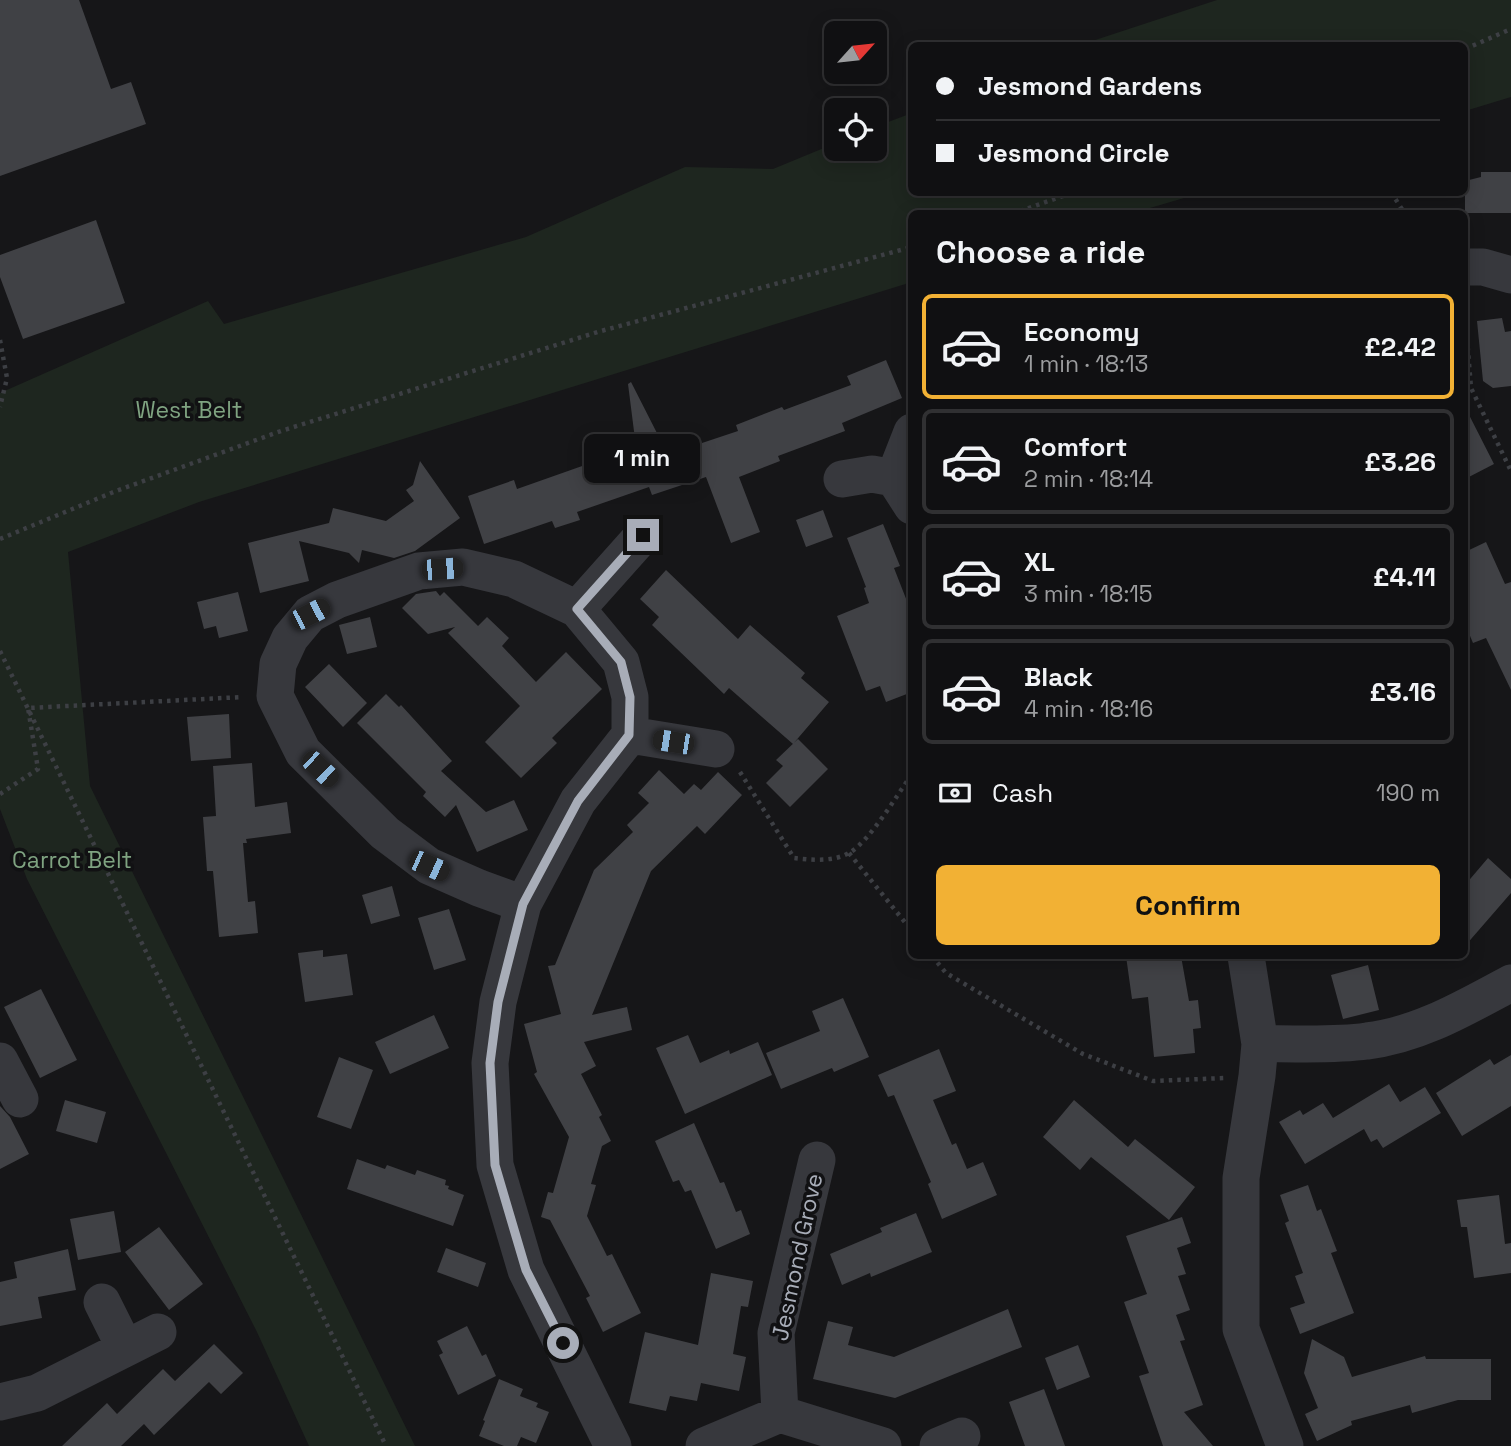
<!DOCTYPE html>
<meta charset="utf-8">
<style>
:root{--surface:#101012;--page:#1e1e20;--text:#f1f3f6;--muted:#9c9d9f;--line:#303032;--accent:#f2b134}
body{margin:0;font-family:"Space Grotesk",sans-serif;background:var(--page);color:var(--text);height:100vh;display:flex;flex-direction:column;font-size:26px;white-space:nowrap}
*{box-sizing:border-box;margin:0}
p{font-size:23px;color:var(--muted)}
.icon{flex:none;width:38px;height:38px;fill:none;stroke:currentColor;stroke-width:2;stroke-linecap:round;stroke-linejoin:round}
.map{position:relative;flex:1;overflow:hidden}
.panel{position:absolute;left:908px;top:210px;width:560px;height:749px;display:flex;flex-direction:column;background:var(--surface);border-radius:10px;box-shadow:0 4px 18px #0003,0 0 0 2px var(--line)}
.panel>*{flex:none}
.guide{position:absolute;left:908px;top:42px;width:560px;height:154px;border-radius:10px;box-shadow:0 4px 18px #0003,0 0 0 2px var(--line);display:grid;align-content:center;height:154px;padding:0 28px;background:var(--surface)}
.needle{width:46px;rotate:63deg}
.tools{position:absolute;left:824px;top:21px;display:grid;gap:14px}
.tools a{display:grid;place-items:center;width:63px;height:63px;border-radius:10px;background:var(--surface);box-shadow:0 4px 18px #0003,0 0 0 2px var(--line);font-size:35px}
.end{position:absolute;width:32px;height:32px;margin:-16px;border:9px solid #a8adb8;background:#111;box-shadow:0 0 0 4px #111}
.from{border-radius:50%}
.bubble{position:absolute;height:49px;border-radius:10px;background:var(--surface);box-shadow:0 4px 18px #0003,0 0 0 2px var(--line);font-size:23px;font-weight:600;line-height:49px;text-align:center}
.car{position:absolute;width:21px;height:42px;margin:-21px -10px;border-radius:9px;box-shadow:0 0 5px 2px #0007;background:linear-gradient(#222 24%,#8ab4d8 0 40%,#222 0 76%,#8ab4d8 0 86%,#222 0)}
.guide b{display:flex;align-items:center;gap:24px;height:66px;font-size:26px}
.guide b+b{border-top:2px solid var(--line)}
.guide i{width:18px;height:18px;background:var(--text)}
ul{padding:0;list-style:none}
li{display:flex;align-items:center;gap:21px;height:105px;margin:0 14px 10px;padding:0 14px;border:4px solid var(--line);border-radius:10px}
li div{flex:1}
li b{display:block;font-size:26px}
li em{font-style:normal;font-weight:600}
li.on{border-color:var(--accent)}
li>.icon{width:63px;height:63px;stroke-width:1.5}
h2{padding:0 28px;font-size:32px;line-height:84px}
.pay{display:flex;align-items:center;gap:18px;height:77px;padding:0 28px;font-size:26px}
.pay p{margin-inline-start:auto}
.button{display:flex;gap:14px;margin-top:auto;padding:14px 28px}
.button a{flex:1;height:80px;border-radius:10px;background:var(--accent);color:#111;font-size:28px;font-weight:600;line-height:80px;text-align:center}
.map>svg:first-child{display:block}
</style>
<div class="map">
<svg width="1511" height="1446" viewBox="0 0 1511 1446">
<rect width="100%" height="100%" fill="#161618"/>
<path fill="#1e261f" d="M 1217,0 L 1511,0 L 1511,97 L 1465,111 L 1465,46 L 1080,45 Z
M 912,113 L 912,192 L 1201,193 L 1133,213 L 912,214 L 912,282 L 199,502 L 68,552 L 90,786 L 415,1446 L 309,1446 L 257,1332 L 27,879 L 0,809 L 0,393 L 208,301 L 224,324 L 526,237 L 685,167 L 773,169 L 836,143 L 836,149 L 875,149 L 875,127 Z"/>
<path fill="#404145" d="M 0,0 L 79,0 L 111,89 L 131,82 L 146,124 L 0,176 Z
M 1481,172 L 1511,172 L 1511,213 L 1465,213 L 1465,181 L 1481,177 Z
M 96,220 L 125,303 L 23,339 L 0,277 L 0,255 Z
M 1502,318 L 1505,332 L 1511,331 L 1511,386 L 1493,388 L 1483,381 L 1477,321 Z
M 886,360 L 902,398 L 842,423 L 845,431 L 778,456 L 780,461 L 739,477 L 760,532 L 731,543 L 706,477 L 652,495 L 649,487 L 577,512 L 580,520 L 555,528 L 552,521 L 484,544 L 468,496 L 514,480 L 517,489 L 636,447 L 628,384 L 631,382 L 660,439 L 666,455 L 738,431 L 736,425 L 782,407 L 784,410 L 851,385 L 847,376 Z
M 1465,407 L 1494,464 L 1465,479 Z
M 420,461 L 460,518 L 415,551 L 394,558 L 362,550 L 359,563 L 349,553 L 299,541 L 309,581 L 260,593 L 248,543 L 329,523 L 333,508 L 386,521 L 414,501 L 406,490 L 413,485 Z
M 823,510 L 833,537 L 806,547 L 796,520 Z
M 883,524 L 900,566 L 894,568 L 912,614 L 912,692 L 886,702 L 880,686 L 866,691 L 837,616 L 869,603 L 864,588 L 866,587 L 847,538 Z
M 1486,542 L 1505,584 L 1511,582 L 1511,690 L 1486,638 L 1473,643 L 1465,624 L 1465,552 Z
M 666,570 L 738,639 L 750,625 L 805,673 L 801,678 L 829,702 L 793,744 L 729,688 L 724,694 L 652,625 L 659,617 L 640,599 Z
M 436,591 L 440,596 L 444,592 L 478,626 L 487,617 L 509,638 L 502,646 L 536,682 L 566,652 L 602,689 L 552,738 L 557,743 L 521,778 L 485,742 L 520,706 L 448,633 L 455,627 L 428,634 L 402,608 L 416,594 Z
M 238,592 L 248,631 L 219,638 L 216,626 L 204,629 L 197,602 Z
M 370,617 L 377,647 L 347,654 L 339,625 Z
M 329,664 L 367,703 L 343,727 L 305,687 Z
M 386,694 L 399,707 L 401,705 L 452,761 L 441,771 L 486,812 L 514,800 L 528,830 L 477,852 L 456,805 L 445,817 L 423,796 L 426,792 L 357,723 Z
M 229,714 L 231,758 L 191,761 L 187,717 Z
M 798,739 L 828,769 L 790,807 L 766,783 L 783,766 L 776,760 Z
M 252,763 L 255,807 L 287,802 L 291,833 L 246,839 L 247,843 L 243,843 L 248,902 L 255,901 L 258,933 L 219,937 L 213,871 L 207,871 L 203,817 L 216,816 L 213,766 Z
M 659,770 L 684,794 L 694,784 L 701,790 L 718,772 L 742,795 L 705,834 L 697,826 L 651,871 L 592,1015 L 627,1007 L 632,1030 L 584,1042 L 596,1066 L 581,1074 L 602,1115 L 599,1117 L 611,1141 L 602,1146 L 591,1184 L 596,1185 L 587,1216 L 607,1256 L 612,1254 L 641,1313 L 603,1332 L 586,1298 L 590,1296 L 550,1220 L 541,1217 L 548,1192 L 553,1193 L 569,1137 L 534,1074 L 537,1072 L 524,1024 L 561,1014 L 548,966 L 555,965 L 594,870 L 633,832 L 627,825 L 649,803 L 638,793 Z
M 1488,858 L 1511,879 L 1511,893 L 1465,946 L 1465,885 Z
M 392,886 L 400,916 L 371,924 L 362,895 Z
M 449,909 L 466,960 L 434,970 L 418,918 Z
M 323,950 L 323,957 L 347,954 L 353,995 L 305,1002 L 298,953 Z
M 1126,956 L 1181,956 L 1189,1001 L 1198,1000 L 1201,1028 L 1193,1029 L 1195,1053 L 1154,1057 L 1148,997 L 1132,999 Z
M 1368,965 L 1379,1010 L 1343,1019 L 1331,975 Z
M 41,989 L 77,1060 L 40,1078 L 4,1007 Z
M 843,998 L 869,1057 L 834,1072 L 832,1068 L 781,1089 L 766,1053 L 820,1031 L 812,1011 Z
M 434,1015 L 449,1048 L 390,1074 L 375,1042 Z
M 688,1035 L 700,1063 L 729,1050 L 730,1054 L 758,1042 L 772,1075 L 685,1114 L 656,1048 Z
M 939,1049 L 956,1091 L 933,1100 L 952,1145 L 956,1143 L 967,1169 L 983,1162 L 997,1195 L 942,1219 L 928,1184 L 931,1182 L 894,1095 L 888,1097 L 878,1075 Z
M 1511,1055 L 1511,1106 L 1462,1136 L 1436,1093 L 1490,1059 L 1494,1065 Z
M 339,1057 L 373,1070 L 351,1129 L 317,1117 Z
M 1389,1084 L 1400,1102 L 1425,1087 L 1441,1113 L 1383,1148 L 1377,1139 L 1371,1142 L 1364,1129 L 1305,1164 L 1279,1122 L 1300,1110 L 1303,1115 L 1323,1103 L 1333,1118 Z
M 65,1100 L 106,1112 L 97,1143 L 56,1131 Z
M 1074,1100 L 1128,1147 L 1135,1139 L 1195,1187 L 1169,1220 L 1091,1157 L 1080,1170 L 1043,1137 Z
M 0,1106 L 10,1117 L 29,1154 L 0,1169 Z
M 694,1123 L 720,1183 L 724,1182 L 736,1212 L 741,1210 L 750,1234 L 716,1249 L 691,1190 L 685,1192 L 679,1180 L 673,1182 L 655,1141 Z
M 357,1159 L 385,1169 L 387,1165 L 415,1175 L 417,1170 L 446,1180 L 445,1185 L 449,1186 L 448,1189 L 464,1195 L 453,1226 L 347,1189 Z
M 1308,1185 L 1317,1211 L 1321,1209 L 1337,1251 L 1331,1253 L 1354,1313 L 1300,1334 L 1290,1308 L 1305,1303 L 1295,1276 L 1303,1273 L 1285,1223 L 1289,1221 L 1280,1195 Z
M 1499,1195 L 1505,1244 L 1511,1243 L 1511,1273 L 1474,1278 L 1467,1227 L 1461,1227 L 1457,1200 Z
M 114,1211 L 121,1252 L 78,1260 L 70,1219 Z
M 916,1213 L 932,1252 L 871,1277 L 870,1273 L 842,1285 L 830,1254 L 882,1232 L 880,1228 Z
M 1182,1217 L 1191,1243 L 1177,1248 L 1186,1274 L 1178,1276 L 1190,1310 L 1176,1315 L 1185,1340 L 1180,1341 L 1203,1405 L 1184,1412 L 1213,1446 L 1163,1446 L 1139,1376 L 1149,1373 L 1124,1302 L 1147,1294 L 1126,1236 Z
M 159,1227 L 203,1284 L 169,1310 L 125,1252 Z
M 446,1248 L 486,1263 L 478,1287 L 437,1272 Z
M 68,1249 L 76,1290 L 38,1297 L 42,1318 L 0,1326 L 0,1282 L 17,1278 L 14,1262 Z
M 711,1273 L 753,1281 L 748,1307 L 741,1306 L 733,1354 L 746,1357 L 739,1391 L 701,1383 L 697,1401 L 670,1396 L 666,1411 L 629,1403 L 645,1332 L 698,1345 Z
M 1008,1309 L 1022,1347 L 895,1398 L 813,1379 L 828,1321 L 853,1327 L 848,1345 L 894,1357 Z
M 467,1326 L 482,1356 L 486,1354 L 496,1376 L 458,1395 L 439,1355 L 443,1353 L 437,1341 Z
M 1312,1339 L 1344,1357 L 1352,1377 L 1425,1356 L 1426,1359 L 1491,1359 L 1491,1400 L 1458,1400 L 1412,1413 L 1410,1405 L 1351,1421 L 1352,1425 L 1317,1441 L 1305,1414 L 1318,1408 L 1304,1373 Z
M 214,1344 L 243,1373 L 221,1394 L 209,1382 L 154,1435 L 144,1424 L 121,1446 L 62,1446 L 107,1403 L 117,1414 L 163,1369 L 175,1381 Z
M 1078,1345 L 1090,1377 L 1057,1390 L 1045,1358 Z
M 499,1379 L 523,1389 L 520,1396 L 538,1403 L 536,1407 L 549,1412 L 536,1443 L 521,1437 L 517,1446 L 504,1446 L 479,1436 L 485,1421 L 483,1420 Z
M 1044,1389 L 1065,1446 L 1025,1446 L 1009,1402 Z"/>
<g fill="none" stroke-linecap="round" stroke-linejoin="round">
<path stroke="#3d3f44" stroke-width="4.5" stroke-dasharray="3.5 5" stroke-linecap="butt" d="M 1465,49 L 1511,29
M 1391,192 L 1405,214
M 1012,214 L 1074,192
M 1465,313 L 1471,388 L 1511,471
M 0,340 L 7,378 L 0,407
M 0,539 L 116,491 L 281,431 L 601,331 L 912,247
M 0,651 L 386,1446
M 740,772 L 794,858 C 811,860 833,862 849,853 C 870,841 897,795 912,774
M 0,794 L 38,769 L 28,708 L 243,697
M 849,853 L 912,931
M 932,956 L 946,973 L 1083,1054 L 1153,1081 L 1225,1078"/>
<path stroke="#37383d" stroke-width="37" d="M 1465,267 L 1483,267 L 1511,275
M 894,478 L 912,432
M 842,479 L 872,474 L 894,478 L 912,506
M 577,609 L 643,535
M 630,735 L 716,749
M 523,904 L 479,888 L 429,866 L 385,833 L 303,752 L 275,696 L 278,664 L 290,638 L 310,614 L 337,600 L 419,571 L 463,567 L 514,579 L 577,609 L 621,662 L 630,697 L 630,735 L 578,801 L 523,904 L 498,1002 L 490,1063 L 495,1165 L 526,1270 L 613,1446
M 1246,956 L 1260,1044 L 1257,1076 L 1241,1178 L 1241,1329 L 1285,1446
M 1260,1044 C 1295,1043 1332,1046 1367,1041 C 1419,1035 1466,1007 1511,983
M 0,1061 L 20,1099
M 817,1160 L 776,1333 L 780,1414 L 883,1446
M 102,1302 L 125,1348
M 0,1402 L 37,1393 L 158,1332
M 704,1446 L 780,1414
M 938,1446 L 962,1436"/>
</g>
<g fill="none" stroke-linecap="round" stroke-linejoin="round">
<path stroke="#a8adb8" stroke-width="9" d="M 563,1343 L 526,1270 L 495,1165 L 490,1063 L 498,1002 L 523,904 L 578,801 L 629,735 L 630,697 L 621,662 L 577,609 L 643,535"/>
</g>
<g text-anchor="middle" stroke-width="7" stroke-linejoin="round" paint-order="stroke">
<g font-size="23" fill="#7fa381" stroke="#111113">
<text x="189" y="418">West Belt</text>
<text x="72" y="868">Carrot Belt</text>
</g>
<g font-size="23" fill="#a8adb8" stroke="#111113">
<text transform="translate(797 1257) rotate(-78)" y="8">Jesmond Grove</text>
</g>
</g>
</svg>
<div class="tools">
<a><svg class="needle" viewBox="-14 -14 28 28"><path d="M0-13l5 13h-10z" fill="#e53935"/><path d="M0 13l5-13h-10z" fill="#9c9d9f"/></svg></a>
<a><svg class="icon" aria-label="locate" viewBox="0 0 24 24"><circle cx="12" cy="12" r="6"/><path d="M12 2v4M12 18v4M2 12h4M18 12h4"/></svg></a>
</div>
<i class="end from" style="left:563px;top:1343px"></i>
<i class="end" style="left:643px;top:535px"></i>
<div class="bubble" style="left:584px;top:434px;width:116px">1 min</div>
<i class="car" style="left:442px;top:569px;rotate:86deg"></i>
<i class="car" style="left:310px;top:614px;rotate:63deg"></i>
<i class="car" style="left:673px;top:742px;rotate:279deg"></i>
<i class="car" style="left:320px;top:769px;rotate:134deg"></i>
<i class="car" style="left:429px;top:866px;rotate:114deg"></i>
<div class="guide">
<b><i class="from"></i>Jesmond Gardens</b>
<b><i></i>Jesmond Circle</b>
</div>
<section class="panel">
<h2>Choose a ride</h2>
<ul>
<li class="on"><svg class="icon" aria-label="car" viewBox="0 0 24 24"><path d="M5 17H2v-5l4-1 3-4h7l3 4 3 1v5h-3M9 17h6M6 11h13"/><circle cx="7" cy="17" r="2"/><circle cx="17" cy="17" r="2"/></svg><div><b>Economy</b><p>1 min · 18:13</p></div><em>£2.42</em></li>
<li><svg class="icon" aria-label="car" viewBox="0 0 24 24"><path d="M5 17H2v-5l4-1 3-4h7l3 4 3 1v5h-3M9 17h6M6 11h13"/><circle cx="7" cy="17" r="2"/><circle cx="17" cy="17" r="2"/></svg><div><b>Comfort</b><p>2 min · 18:14</p></div><em>£3.26</em></li>
<li><svg class="icon" aria-label="car" viewBox="0 0 24 24"><path d="M5 17H2v-5l4-1 3-4h7l3 4 3 1v5h-3M9 17h6M6 11h13"/><circle cx="7" cy="17" r="2"/><circle cx="17" cy="17" r="2"/></svg><div><b>XL</b><p>3 min · 18:15</p></div><em>£4.11</em></li>
<li><svg class="icon" aria-label="car" viewBox="0 0 24 24"><path d="M5 17H2v-5l4-1 3-4h7l3 4 3 1v5h-3M9 17h6M6 11h13"/><circle cx="7" cy="17" r="2"/><circle cx="17" cy="17" r="2"/></svg><div><b>Black</b><p>4 min · 18:16</p></div><em>£3.16</em></li>
</ul>
<div class="pay"><svg class="icon" aria-label="cash" viewBox="0 0 24 24"><path d="M3 7h18v10H3z"/><circle cx="12" cy="12" r="2"/></svg>Cash<p>190 m</p></div>
<div class="button"><a>Confirm</a></div>
</section>
</div>
